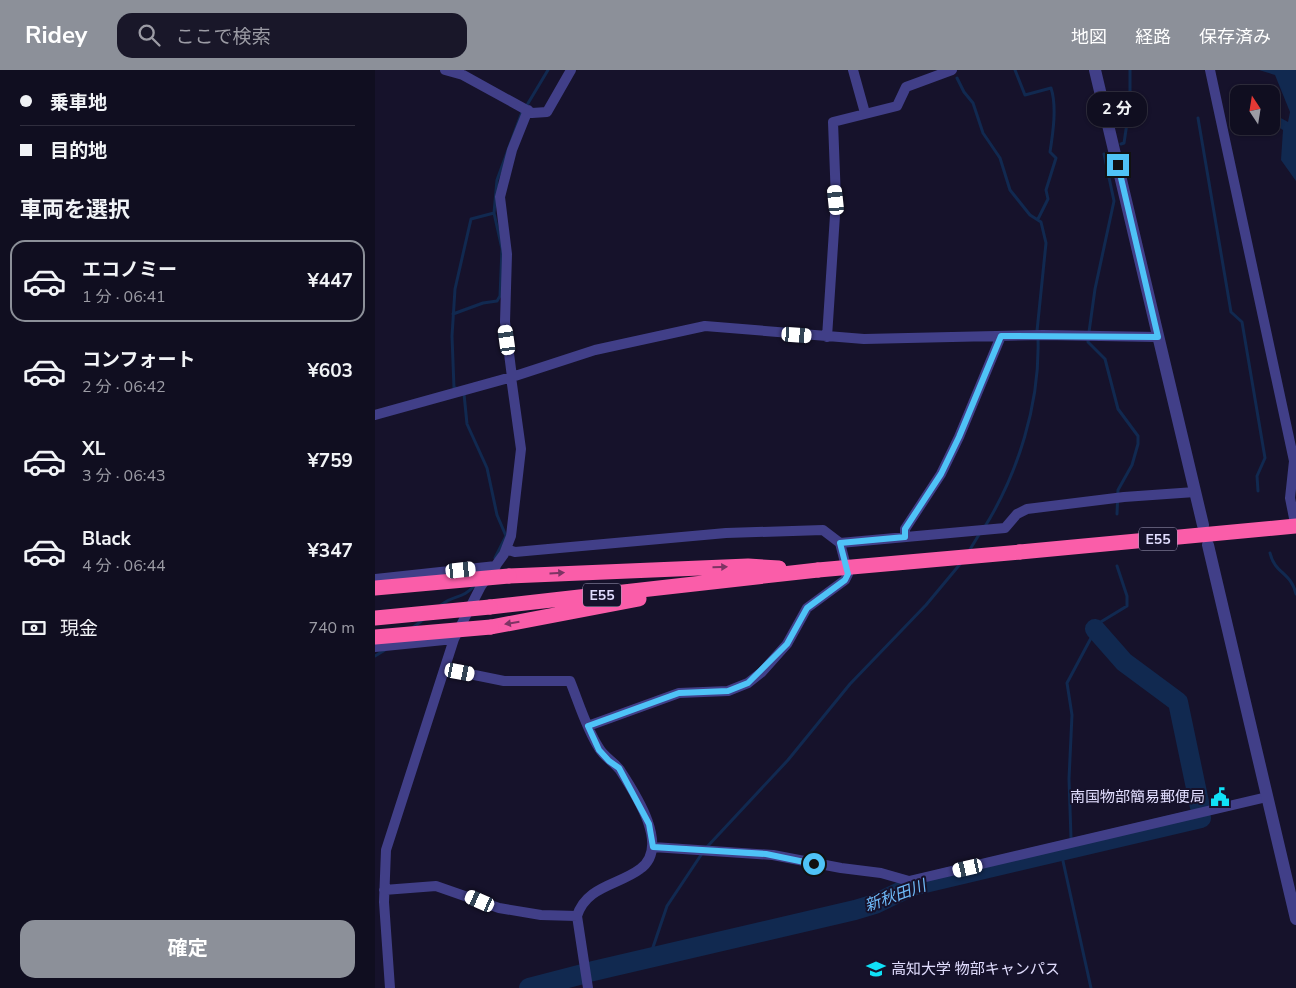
<!DOCTYPE html>
<html lang="ja">
<meta charset="utf-8">
<style>
:root{--surface:#100e20;--page:#191729;--text:#f1f3f6;--muted:#9c9ca5;--line:#302e3e;--accent:#8c9099}
body{margin:0;font-family:"Nunito Sans","Noto Sans JP",sans-serif;background:var(--page);color:var(--text);height:100vh;display:flex;flex-direction:column;font-size:19px;white-space:nowrap}
*{box-sizing:border-box;margin:0}
p{font-size:16px;color:var(--muted)}
.icon{flex:none;width:28px;height:28px;fill:none;stroke:currentColor;stroke-width:2;stroke-linecap:round;stroke-linejoin:round}
.map{position:relative;flex:1;overflow:hidden}
.panel{display:flex;flex-direction:column;background:var(--surface);width:375px}
.panel>*{flex:none}
.banner{display:grid;align-content:center;height:110px;padding:0 20px;background:var(--surface)}
.needle{width:32px;rotate:348deg}
.controls{position:absolute;left:855px;top:15px;display:grid;gap:10px}
.controls a{display:grid;place-items:center;width:50px;height:50px;border-radius:10px;background:var(--surface);box-shadow:0 1px 4px #0004,0 0 0 1px var(--line);font-size:25px}
.end{position:absolute;width:22px;height:22px;margin:-11px;border:6px solid #4fc3f7;background:#111;box-shadow:0 0 0 2px #111}
.from{border-radius:50%}
.bubble{position:absolute;height:35px;border-radius:15px;background:var(--surface);box-shadow:0 1px 4px #0004,0 0 0 1px var(--line);font-size:16px;font-weight:700;line-height:35px;text-align:center}
.car{position:absolute;width:15px;height:30px;margin:-15px -8px;border-radius:6px;box-shadow:0 0 4px 1px #0007;background:linear-gradient(#fff 24%,#345 0 40%,#fff 0 76%,#345 0 86%,#fff 0)}
.banner b{display:flex;align-items:center;gap:18px;height:48px;font-size:19px}
.banner b+b{border-top:1px solid var(--line)}
.banner i{width:12px;height:12px;background:var(--text)}
ul{padding:0;list-style:none}
li{display:flex;align-items:center;gap:15px;height:82px;margin:0 10px 8px;padding:0 10px;border:2px solid transparent;border-radius:15px}
li div{flex:1}
li b{display:block;font-size:19px}
li em{font-style:normal;font-weight:700}
li.selected{border-color:var(--accent)}
li>.icon{width:45px;height:45px;stroke-width:1.5}
h2{padding:0 20px;font-size:22px;line-height:60px}
.pay{display:flex;align-items:center;gap:12px;height:55px;padding:0 20px;font-size:19px}
.pay p{margin-inline-start:auto}
.button{display:flex;gap:10px;margin-top:auto;padding:10px 20px}
.button a{flex:1;height:58px;border-radius:15px;background:var(--accent);color:#fff;font-size:20px;font-weight:700;line-height:58px;text-align:center}
header{display:flex;align-items:center;gap:30px;box-sizing:border-box;height:70px;padding:0 25px;background:var(--accent);color:#fff}
header strong{font-size:24px}
nav{display:flex;gap:28px;margin-inline-start:auto;font-size:18px}
.search{width:350px;height:45px;background:var(--page);display:flex;align-items:center;gap:12px;box-sizing:border-box;padding:0 18px;border-radius:15px;color:var(--muted);font-size:19px}
main{display:flex;flex:1;min-height:0}
.map>svg:first-child{display:block}
</style>
<header>
<strong>Ridey</strong>
<div class="search"><svg class="icon" aria-label="search" viewBox="0 0 24 24"><circle cx="10" cy="10" r="6"/><path d="M15 15l6 6"/></svg>ここで検索</div>
<nav><a>地図</a><a>経路</a><a>保存済み</a></nav>
</header>
<main>
<section class="panel">
<div class="banner">
<b><i class="from"></i>乗車地</b>
<b><i></i>目的地</b>
</div>
<h2>車両を選択</h2>
<ul>
<li class="selected"><svg class="icon" aria-label="car" viewBox="0 0 24 24"><path d="M5 17H2v-5l4-1 3-4h7l3 4 3 1v5h-3M9 17h6M6 11h13"/><circle cx="7" cy="17" r="2"/><circle cx="17" cy="17" r="2"/></svg><div><b>エコノミー</b><p>1 分 · 06:41</p></div><em>¥447</em></li>
<li><svg class="icon" aria-label="car" viewBox="0 0 24 24"><path d="M5 17H2v-5l4-1 3-4h7l3 4 3 1v5h-3M9 17h6M6 11h13"/><circle cx="7" cy="17" r="2"/><circle cx="17" cy="17" r="2"/></svg><div><b>コンフォート</b><p>2 分 · 06:42</p></div><em>¥603</em></li>
<li><svg class="icon" aria-label="car" viewBox="0 0 24 24"><path d="M5 17H2v-5l4-1 3-4h7l3 4 3 1v5h-3M9 17h6M6 11h13"/><circle cx="7" cy="17" r="2"/><circle cx="17" cy="17" r="2"/></svg><div><b>XL</b><p>3 分 · 06:43</p></div><em>¥759</em></li>
<li><svg class="icon" aria-label="car" viewBox="0 0 24 24"><path d="M5 17H2v-5l4-1 3-4h7l3 4 3 1v5h-3M9 17h6M6 11h13"/><circle cx="7" cy="17" r="2"/><circle cx="17" cy="17" r="2"/></svg><div><b>Black</b><p>4 分 · 06:44</p></div><em>¥347</em></li>
</ul>
<div class="pay"><svg class="icon" aria-label="cash" viewBox="0 0 24 24"><path d="M3 7h18v10H3z"/><circle cx="12" cy="12" r="2"/></svg>現金<p>740 m</p></div>
<div class="button"><a>確定</a></div>
</section>
<div class="map">
<svg width="921" height="918" viewBox="0 0 921 918">
<rect width="100%" height="100%" fill="#16122b"/>
<path fill="#112950" d="M 884,0 L 921,0 L 921,111 L 906,90 L 908,60 L 896,52 L 896,32 L 904,47 L 913,52 L 915,42 L 900,5 Z"/>
<g fill="none" stroke-linecap="round" stroke-linejoin="round">
<path stroke="#112950" stroke-width="3" d="M 640,0 L 650,25 L 676,18 C 682,36 678,63 675,82 L 681,88 L 671,120 L 673,129 L 663,149
M 582,8 L 589,22 L 598,33 L 608,63 L 625,88 L 635,120 L 655,145 L 666,152 L 671,173 L 662,261
M 152,35 L 173,0
M 823,48 L 856,242 L 867,252 L 890,388 L 882,406 L 883,421
M 746,74 L 749,73 L 755,33 L 755,0
M 78,244 L 108,233 L 122,231 L 125,226 L 127,179 L 119,143
M 714,262 L 720,219 L 739,131 L 729,84
M 713,270 L 713,272 L 730,289 L 743,339 L 763,366 L 763,374 L 757,395 L 743,420 L 742,444
M 81,318 L 79,318 L 77,266 L 80,219 L 96,149 L 119,143 L 122,110 L 147,42
M 89,324 L 92,354 L 112,398 L 122,445 L 131,466 L 120,488
M 609,458 C 643,404 665,333 663,269
M 594,481 L 605,463
M 895,483 C 900,504 916,502 921,524
M 66,535 C 80,524 87,530 100,515
M 36,559 L 49,549
M 0,586 L 10,580
M 696,768 L 694,709 L 697,645 L 692,613 L 724,553 L 752,536 L 752,526 L 742,496
M 331,778 L 413,690 L 475,614 L 551,535 L 586,493
M 686,782 L 716,918
M 274,889 L 292,836 L 326,785"/>
<path stroke="#112950" stroke-width="20" d="M 720,559 L 749,592 L 803,632 L 825,737
M 214,902 L 480,840 L 500,834 L 537,816 L 826,748
M 154,918 L 208,904"/>
<path stroke="#413f88" stroke-width="10" d="M 70,0 L 88,5 L 157,43 L 172,42 L 196,0
M 478,0 L 490,43
M 835,0 L 919,391 L 915,428 L 919,448
M 452,267 L 461,130 L 458,52 L 522,36 L 531,17 L 577,0
M 137,307 L 130,252 L 132,184 L 125,127 L 137,80 L 153,40
M 0,345 L 137,307 L 220,280 L 330,256 L 489,269 L 668,265 L 783,267
M 530,467 L 530,459 L 566,404 L 584,367 L 626,266
M 465,473 L 630,458 L 642,444 L 652,439 L 749,427 L 820,422
M 131,479 L 140,482 L 351,463 L 448,460 L 465,473 L 473,504 L 470,510 L 432,538 L 412,574 L 387,602 L 373,613 L 353,621 L 304,623 L 213,656
M 0,509 L 121,496
M 0,577 L 79,569
M 70,599 L 129,611 L 195,611 C 204,633 211,658 224,678 C 229,687 239,692 245,700 C 260,723 296,777 265,799 C 244,815 211,816 202,846 L 213,918
M 278,777 L 398,785 L 466,798 L 506,803 L 534,811 L 892,727
M 9,820 L 61,816 L 124,838 L 166,845 L 202,846
M 15,918 L 9,832 L 11,780 L 79,569 L 106,516 L 129,484 L 136,466 L 146,379 L 136,307"/>
<path stroke="#413f88" stroke-width="12" d="M 720,0 L 828,455
M 833,475 L 921,849"/>
<path stroke="#fa5da9" stroke-width="15" d="M 645,482 L 921,456
M 134,506 L 373,496 L 404,498
M 115,537 L 443,500
M 116,557 L 264,529"/>
<path stroke="#fa5da9" stroke-width="15" d="M 443,500 L 645,482
M 0,518 L 134,506
M 0,548 L 115,537
M 0,567 L 116,557"/>
</g>
<defs><path id="oneway-solid" d="M-6-.8H1V-3.2L6.5 0L1 3.2V.8H-6Z" transform="scale(1.25)"/></defs>
<g fill="#7d3464">
<use href="#oneway-solid" transform="translate(345 497) rotate(-2)"/>
<use href="#oneway-solid" transform="translate(182 503) rotate(-3)"/>
<use href="#oneway-solid" transform="translate(137 553) rotate(171)"/>
</g>
<g fill="none" stroke-linecap="round" stroke-linejoin="round">
<path stroke="#4fc3f7" stroke-width="6" d="M 439,794 L 391,784 L 278,777 L 274,754 L 244,698 L 234,691 L 224,680 L 213,656 L 304,623 L 353,621 L 373,613 L 412,574 L 432,538 L 470,510 L 473,504 L 465,473 L 530,467 L 530,459 L 566,404 L 584,367 L 626,266 L 783,267 L 743,95"/>
</g>
<defs>
<g id="civic-bare" transform="scale(1.5)"><path d="M-.6-6.5H3V-4.5H.6V-3L4-1V1h2V6H-6V1h2V-1L-.6-3ZM-1.2 2.5V6h2.4V2.5Z" fill="#10e1f7" stroke="#16122b" stroke-width="2.5" paint-order="stroke"/></g>
<g id="university-bare" transform="scale(1.5)"><path d="M0-5L7-2L0 1L-7-2ZM-4 1L0 2.5L4 1V4Q0 6-4 4Z" fill="#10e1f7" stroke="#16122b" stroke-width="2.5" paint-order="stroke"/></g>
</defs>
<g fill-rule="evenodd">
<use href="#civic-bare" x="845" y="727"/>
<use href="#university-bare" x="501" y="899"/>
</g>
<g text-anchor="middle" stroke-width="4" stroke-linejoin="round" paint-order="stroke">
<g fill="#16122b" stroke="#a4a0bf" stroke-width="1">
<rect x="764" y="457.5" width="38" height="23" rx="4"/>
<rect x="208" y="513.5" width="38" height="23" rx="4"/>
</g>
<g font-size="14" font-weight="bold" fill="#e1ddfe">
<text x="783" y="474">E55</text>
<text x="227" y="530">E55</text>
</g>
<g font-size="15" fill="#e1ddfe" stroke="#16122b" text-anchor="end">
<text x="830" y="732">南国物部簡易郵便局</text>
<text x="516" y="904" text-anchor="start">高知大学 物部キャンパス</text>
</g>
<g font-size="16" font-style="italic" fill="#6fbbfa" stroke="#16122b">
<text transform="translate(520 825) rotate(-20)" y="6">新秋田川</text>
</g>
</g>
</svg>
<div class="controls">
<a><svg class="needle" viewBox="-14 -14 28 28"><path d="M0-13l5 13h-10z" fill="#e53935"/><path d="M0 13l5-13h-10z" fill="#9c9ca5"/></svg></a>
</div>
<i class="end from" style="left:439px;top:794px"></i>
<i class="end" style="left:743px;top:95px"></i>
<div class="bubble" style="left:712px;top:22px;width:60px">2 分</div>
<i class="car" style="left:461px;top:130px;rotate:354deg"></i>
<i class="car" style="left:422px;top:265px;rotate:94deg"></i>
<i class="car" style="left:132px;top:270px;rotate:352deg"></i>
<i class="car" style="left:86px;top:500px;rotate:84deg"></i>
<i class="car" style="left:85px;top:602px;rotate:101deg"></i>
<i class="car" style="left:593px;top:798px;rotate:257deg"></i>
<i class="car" style="left:105px;top:831px;rotate:294deg"></i>
</div>
</main>
